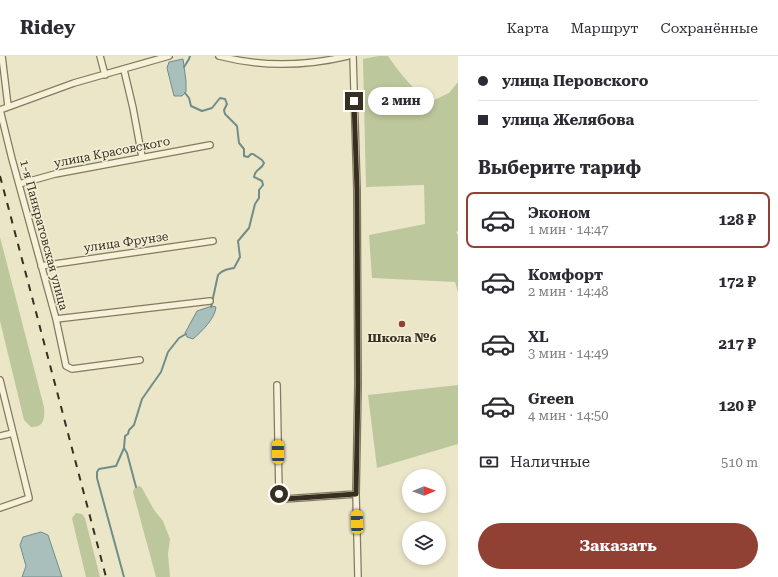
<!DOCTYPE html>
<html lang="ru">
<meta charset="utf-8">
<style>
:root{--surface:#fff;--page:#f2f2f3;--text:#2b2b33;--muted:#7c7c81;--line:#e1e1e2;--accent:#904133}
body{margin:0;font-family:"Roboto Serif",serif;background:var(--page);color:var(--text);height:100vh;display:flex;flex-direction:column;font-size:15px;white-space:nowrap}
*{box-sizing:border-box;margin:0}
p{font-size:13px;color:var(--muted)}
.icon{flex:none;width:22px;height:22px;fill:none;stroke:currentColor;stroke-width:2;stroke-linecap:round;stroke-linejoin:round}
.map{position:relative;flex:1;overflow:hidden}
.details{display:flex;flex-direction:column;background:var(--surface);width:320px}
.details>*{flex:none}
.banner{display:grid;align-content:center;height:88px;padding:0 20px;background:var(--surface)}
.needle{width:26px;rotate:89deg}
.fabs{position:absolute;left:402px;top:413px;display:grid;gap:8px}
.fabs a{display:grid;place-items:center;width:44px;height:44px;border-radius:50%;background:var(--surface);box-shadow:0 2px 6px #0003;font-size:20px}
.end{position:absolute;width:18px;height:18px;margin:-9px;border:5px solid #372f21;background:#fff;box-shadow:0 0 0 2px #fff}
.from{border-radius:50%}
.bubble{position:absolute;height:28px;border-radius:14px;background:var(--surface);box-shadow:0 2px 6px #0003;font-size:13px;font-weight:700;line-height:28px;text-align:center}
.car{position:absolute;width:12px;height:24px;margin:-12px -6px;border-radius:5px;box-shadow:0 0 3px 1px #0007;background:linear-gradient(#f5c518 24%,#345 0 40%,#f5c518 0 76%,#345 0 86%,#f5c518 0)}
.banner b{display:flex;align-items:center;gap:14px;height:38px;font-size:15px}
.banner b+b{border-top:1px solid var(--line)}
.banner i{width:10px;height:10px;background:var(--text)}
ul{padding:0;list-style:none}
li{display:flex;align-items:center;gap:12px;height:56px;margin:0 8px 6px;padding:0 12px;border:2px solid transparent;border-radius:8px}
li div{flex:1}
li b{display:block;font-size:15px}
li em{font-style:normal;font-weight:700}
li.on{border-color:var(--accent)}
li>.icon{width:36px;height:36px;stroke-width:1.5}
h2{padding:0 20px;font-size:18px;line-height:48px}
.pay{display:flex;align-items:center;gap:10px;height:44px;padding:0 20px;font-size:15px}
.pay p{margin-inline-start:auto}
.primary-button{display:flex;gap:8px;margin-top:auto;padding:8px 20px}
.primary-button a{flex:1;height:46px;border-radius:24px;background:var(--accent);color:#fff;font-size:16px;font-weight:700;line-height:46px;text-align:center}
header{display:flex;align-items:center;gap:24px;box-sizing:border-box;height:56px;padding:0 20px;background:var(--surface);border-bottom:1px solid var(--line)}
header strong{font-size:19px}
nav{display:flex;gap:22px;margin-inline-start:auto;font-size:14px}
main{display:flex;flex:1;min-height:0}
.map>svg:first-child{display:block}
</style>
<header>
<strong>Ridey</strong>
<nav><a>Карта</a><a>Маршрут</a><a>Сохранённые</a></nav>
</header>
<main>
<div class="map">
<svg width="458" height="521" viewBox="0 0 458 521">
<rect width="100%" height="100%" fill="#ebe6c8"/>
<path fill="#bcc89c" d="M 378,0 L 388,0 C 400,18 412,32 430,46 L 449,37 L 458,26 L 458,175 L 456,176 L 458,179 L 458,236 L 455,226 L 372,222 L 369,179 L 425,168 L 424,129 L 366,131 L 363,3 Z
M 0,181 L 44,351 C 45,363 44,371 31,371 L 24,364 L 0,265 Z
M 458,329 L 458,388 L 377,412 L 368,339 Z
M 140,430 L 142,432 L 154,454 L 163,465 L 170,483 L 168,498 L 170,521 L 156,521 L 133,436 C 134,432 135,431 140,430 Z
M 76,457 L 82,458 L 85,462 L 100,521 L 86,521 L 73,467 L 72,462 Z"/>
<path fill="#a8bfbc" stroke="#708d8a" d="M 183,3 L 186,25 L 186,36 L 182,40 L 174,40 L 167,12 L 169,6 Z
M 212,250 L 216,251 C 215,263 201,276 193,283 L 187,281 L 185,277 L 197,255 Z
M 41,476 L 48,479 L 62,521 L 22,521 L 26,510 L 20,489 L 23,481 Z"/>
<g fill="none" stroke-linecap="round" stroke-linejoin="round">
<path stroke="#708d8a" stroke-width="2" d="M 184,11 L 189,3 L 190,0
M 185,37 L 189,42 L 191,50 L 202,55 L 212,52 L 220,42 L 225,43 L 227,48 L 224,54 L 225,58 L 237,70 L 239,87 L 244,93 L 244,100 L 248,101 L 251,98 L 253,98 L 262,104 L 264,107 C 262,114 255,112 254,121 L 262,125 L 263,129 L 259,134 L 259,142 L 255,148 L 249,172 L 238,185 L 240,201 L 234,212 C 228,213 222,214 218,219 L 211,251
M 124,392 L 127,397 L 136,431
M 124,521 L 97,422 L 97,416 L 99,413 L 116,410 L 124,392 L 125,380 L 128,378 L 129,374 L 134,369 L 142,343 L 161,316 L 168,296 L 179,282 L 186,278"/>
<g stroke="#85795e" stroke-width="8">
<path id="minor" d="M 2,0 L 8,50
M 100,0 L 105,19
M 219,0 C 261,11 306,10 348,0
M 353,0 L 357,134 L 358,329 L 356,438 L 358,521
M 124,14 L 133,52 L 142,101
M 0,54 L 12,103 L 56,263 L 66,310 L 72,313 L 140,304
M 0,54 L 74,27 L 169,0
M 19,128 L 55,118 L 210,89
M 41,210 L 213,185
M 56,263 L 210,245
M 0,324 L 29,442 L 0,452
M 277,329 L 279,438 L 281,442 L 285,443 L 356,438
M 0,380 L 13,377"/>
</g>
<use href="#minor" stroke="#f6f2da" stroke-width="5.5"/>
<path stroke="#372f21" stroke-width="2" stroke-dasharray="7 7" stroke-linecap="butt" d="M 0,120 L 106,521"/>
</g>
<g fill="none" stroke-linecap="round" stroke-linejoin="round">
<path stroke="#372f21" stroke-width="5" d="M 279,438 L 281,442 L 285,443 L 356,438 L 358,329 L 357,134 L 354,45"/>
</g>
<circle fill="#904133" stroke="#f3efd7" stroke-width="1.5" cx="402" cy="268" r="4"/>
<g text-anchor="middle" stroke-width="3" stroke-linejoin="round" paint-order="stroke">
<g font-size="12" fill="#372f21" stroke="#f3efd7">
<text transform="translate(112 96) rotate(-11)" y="4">улица Красовского</text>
<text transform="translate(44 179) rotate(75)" y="4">1-я Панкратовская улица</text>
<text transform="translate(126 186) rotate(-8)" y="4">улица Фрунзе</text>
</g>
<g font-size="12" font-weight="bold" fill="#372f21" stroke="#f3efd7">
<text x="402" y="286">Школа №6</text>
</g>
</g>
</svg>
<div class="fabs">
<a><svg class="needle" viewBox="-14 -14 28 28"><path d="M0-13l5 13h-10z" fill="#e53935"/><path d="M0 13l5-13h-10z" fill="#7c7c81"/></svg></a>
<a><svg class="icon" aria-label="layers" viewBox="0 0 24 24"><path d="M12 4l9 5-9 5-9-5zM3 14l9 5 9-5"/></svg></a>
</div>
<i class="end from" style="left:279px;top:438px"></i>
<i class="end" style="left:354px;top:45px"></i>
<div class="bubble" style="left:368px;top:31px;width:66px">2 мин</div>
<i class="car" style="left:278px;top:396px;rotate:359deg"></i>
<i class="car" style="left:357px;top:466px;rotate:358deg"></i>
</div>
<section class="details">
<div class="banner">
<b><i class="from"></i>улица Перовского</b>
<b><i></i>улица Желябова</b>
</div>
<h2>Выберите тариф</h2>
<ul>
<li class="on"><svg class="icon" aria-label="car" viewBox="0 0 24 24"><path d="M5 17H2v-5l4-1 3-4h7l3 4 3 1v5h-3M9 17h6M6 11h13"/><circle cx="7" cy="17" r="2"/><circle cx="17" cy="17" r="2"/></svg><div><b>Эконом</b><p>1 мин · 14:47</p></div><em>128 ₽</em></li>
<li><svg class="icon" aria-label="car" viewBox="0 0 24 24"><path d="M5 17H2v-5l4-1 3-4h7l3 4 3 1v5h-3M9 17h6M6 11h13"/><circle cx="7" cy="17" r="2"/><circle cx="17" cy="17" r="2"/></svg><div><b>Комфорт</b><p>2 мин · 14:48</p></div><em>172 ₽</em></li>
<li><svg class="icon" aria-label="car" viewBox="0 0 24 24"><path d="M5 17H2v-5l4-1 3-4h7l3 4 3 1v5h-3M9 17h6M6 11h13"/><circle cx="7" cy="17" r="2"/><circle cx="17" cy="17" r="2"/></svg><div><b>XL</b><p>3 мин · 14:49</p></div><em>217 ₽</em></li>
<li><svg class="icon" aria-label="car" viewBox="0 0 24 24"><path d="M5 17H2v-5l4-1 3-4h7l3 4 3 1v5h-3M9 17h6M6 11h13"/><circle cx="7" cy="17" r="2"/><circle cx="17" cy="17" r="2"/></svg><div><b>Green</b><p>4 мин · 14:50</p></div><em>120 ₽</em></li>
</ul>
<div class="pay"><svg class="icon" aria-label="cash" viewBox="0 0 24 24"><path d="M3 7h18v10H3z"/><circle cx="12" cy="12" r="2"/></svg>Наличные<p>510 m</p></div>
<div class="primary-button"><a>Заказать</a></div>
</section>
</main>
